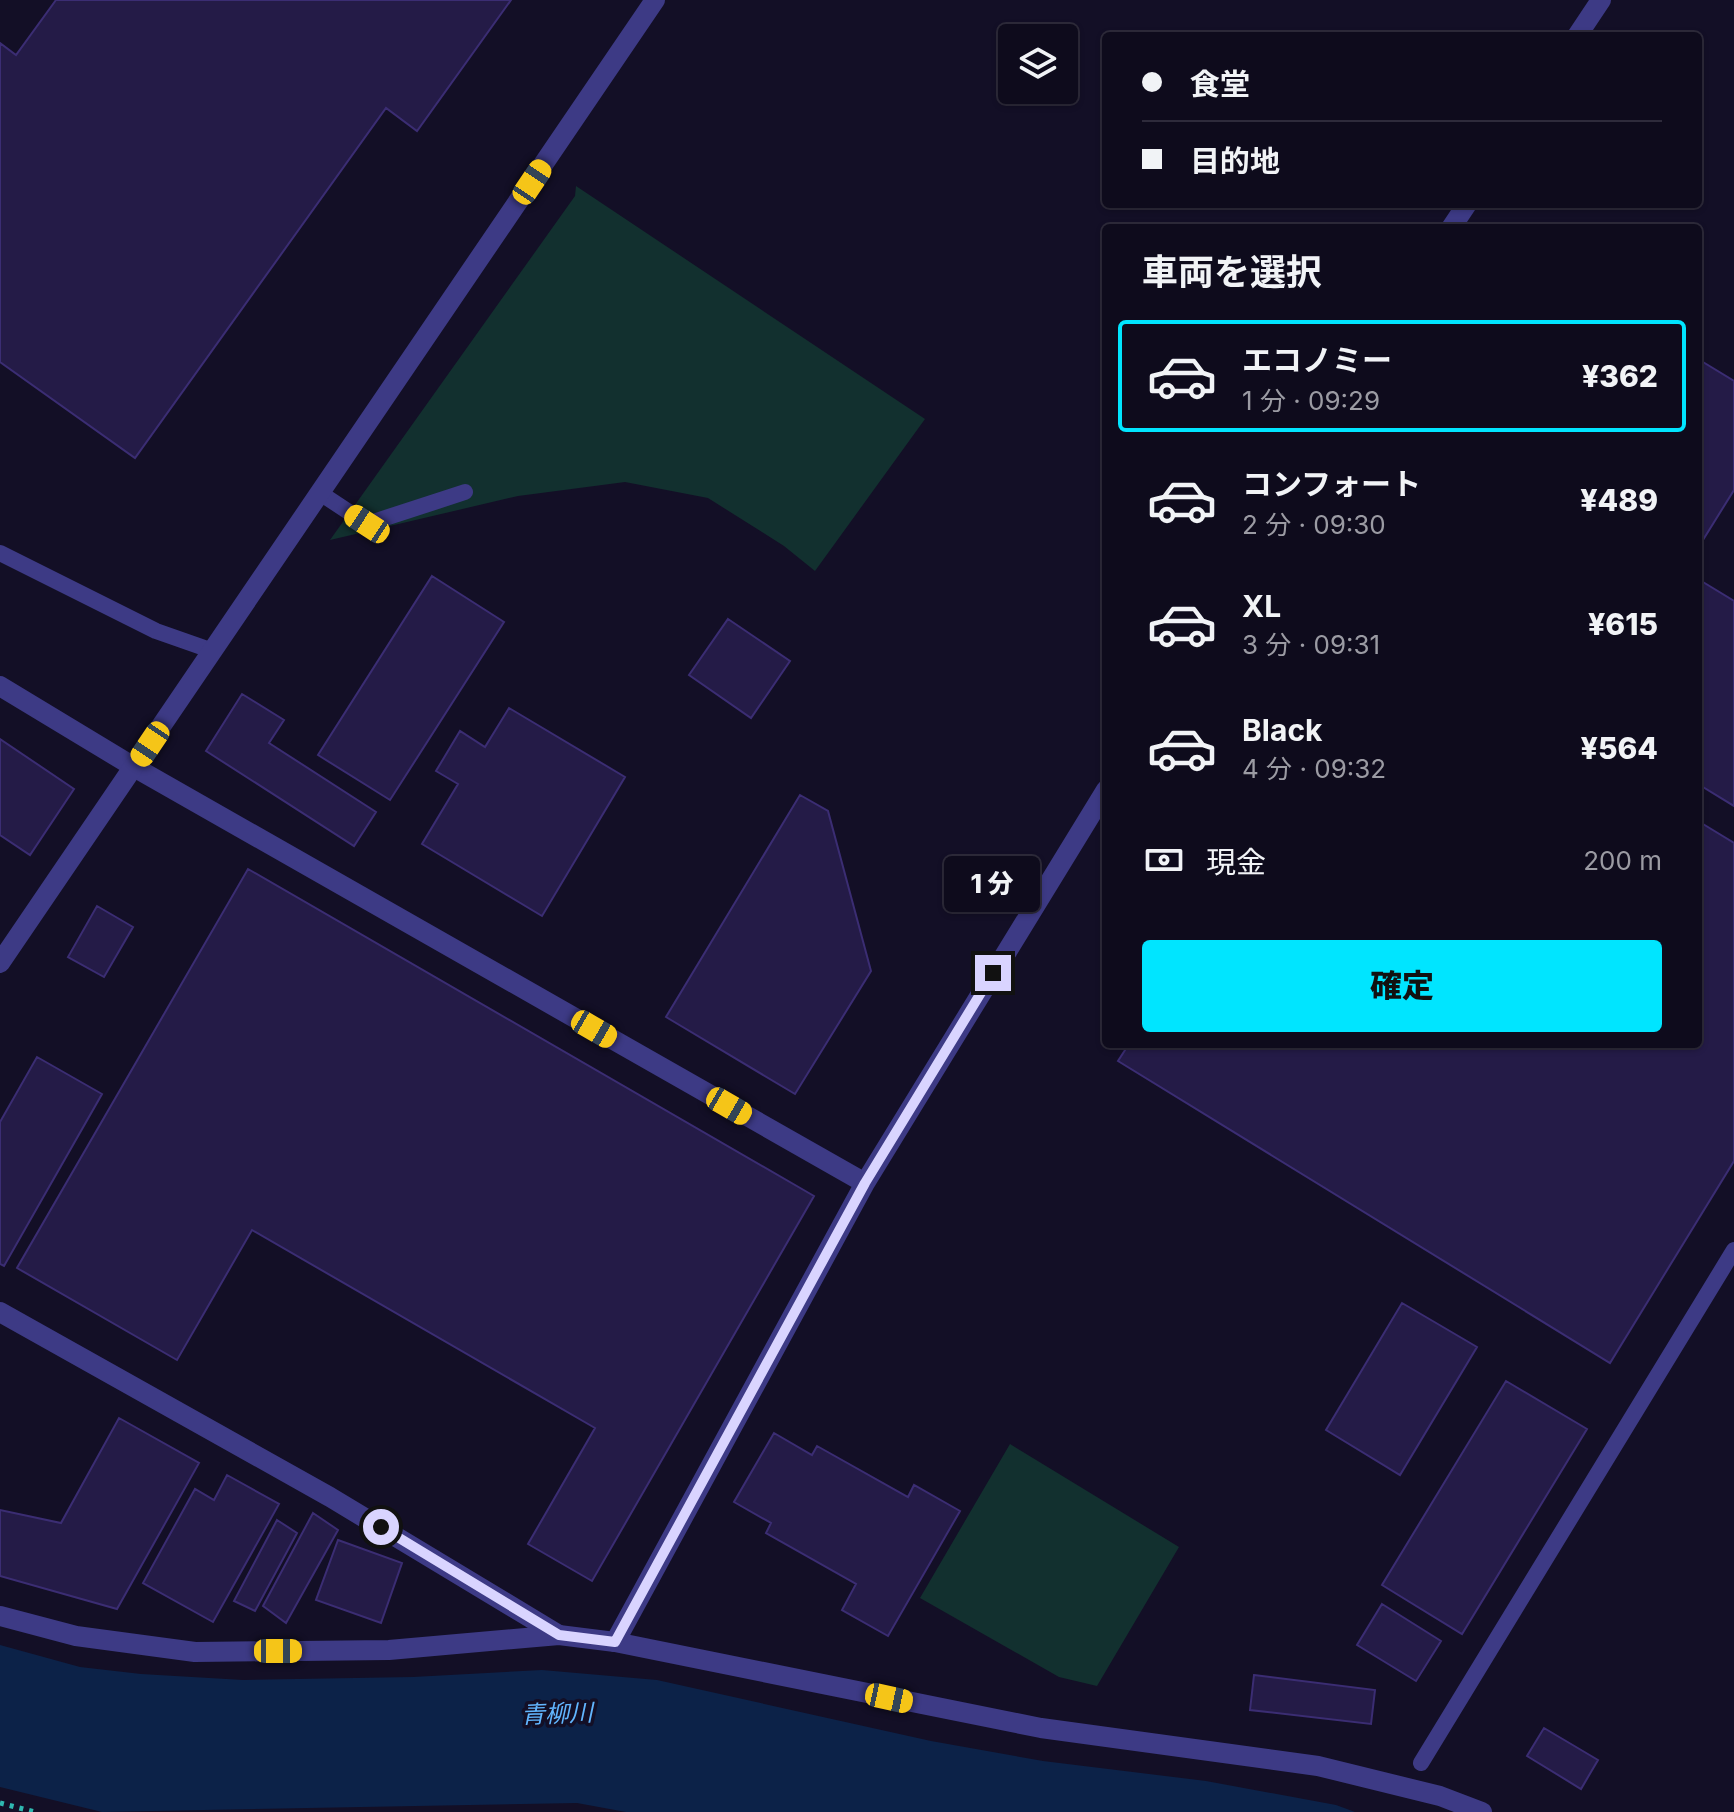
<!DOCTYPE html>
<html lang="ja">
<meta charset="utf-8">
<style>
:root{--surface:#0e0b1c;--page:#171425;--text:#f1f3f6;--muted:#9b9ba3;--line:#2e2b3b;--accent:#00e5ff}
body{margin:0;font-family:Inter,"Noto Sans JP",sans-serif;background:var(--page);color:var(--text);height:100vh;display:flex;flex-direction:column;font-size:30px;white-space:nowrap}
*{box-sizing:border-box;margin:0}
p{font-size:26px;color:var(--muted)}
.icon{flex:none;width:44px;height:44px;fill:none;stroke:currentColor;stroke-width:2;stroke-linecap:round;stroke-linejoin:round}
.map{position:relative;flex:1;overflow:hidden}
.panel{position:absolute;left:1102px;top:224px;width:600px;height:824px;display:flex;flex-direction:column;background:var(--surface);border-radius:8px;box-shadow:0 2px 6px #0004,0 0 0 2px var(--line)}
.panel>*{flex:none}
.top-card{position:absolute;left:1102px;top:32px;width:600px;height:176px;border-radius:8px;box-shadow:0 2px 6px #0004,0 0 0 2px var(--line);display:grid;align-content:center;height:176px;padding:0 40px;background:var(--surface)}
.buttons{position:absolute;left:998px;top:24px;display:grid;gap:16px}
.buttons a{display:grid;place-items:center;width:80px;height:80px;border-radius:8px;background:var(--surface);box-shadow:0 2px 6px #0004,0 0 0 2px var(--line);font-size:40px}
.end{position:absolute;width:36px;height:36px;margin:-18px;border:10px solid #d9d4ff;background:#111;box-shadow:0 0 0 4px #111}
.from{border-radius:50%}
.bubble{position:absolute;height:56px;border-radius:8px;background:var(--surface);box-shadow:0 2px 6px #0004,0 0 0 2px var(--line);font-size:26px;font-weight:800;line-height:56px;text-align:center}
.car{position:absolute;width:24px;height:48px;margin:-24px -12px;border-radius:10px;box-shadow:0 0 6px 2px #0007;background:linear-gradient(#f5c518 24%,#345 0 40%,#f5c518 0 76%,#345 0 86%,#f5c518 0)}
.top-card b{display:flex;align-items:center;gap:28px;height:76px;font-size:30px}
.top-card b+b{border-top:2px solid var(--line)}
.top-card i{width:20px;height:20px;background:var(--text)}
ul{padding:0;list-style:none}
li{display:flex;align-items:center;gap:24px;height:112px;margin:0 16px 12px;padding:0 24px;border:4px solid transparent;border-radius:8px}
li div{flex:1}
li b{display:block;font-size:30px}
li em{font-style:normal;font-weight:800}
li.active{border-color:var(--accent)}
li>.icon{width:72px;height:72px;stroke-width:1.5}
h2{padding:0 40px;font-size:36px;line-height:96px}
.pay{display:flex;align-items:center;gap:20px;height:88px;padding:0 40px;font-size:30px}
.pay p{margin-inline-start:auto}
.primary-button{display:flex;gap:16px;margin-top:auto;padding:16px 40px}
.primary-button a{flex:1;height:92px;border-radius:8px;background:var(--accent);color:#111;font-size:32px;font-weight:800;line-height:92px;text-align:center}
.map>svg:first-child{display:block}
</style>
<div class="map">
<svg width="1734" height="1812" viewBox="0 0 1734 1812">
<rect width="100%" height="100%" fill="#130f26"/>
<path fill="#12302f" d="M 576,186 L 925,419 L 815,571 L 784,546 L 708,498 L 625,482 L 518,496 L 330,540 L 575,196 Z
M 1010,1444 L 1179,1547 L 1097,1686 L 1059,1677 L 920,1598 Z"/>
<path fill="#0c2248" d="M 0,1645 L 80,1667 L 141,1674 L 243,1680 L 413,1677 L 542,1670 L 657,1680 L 931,1741 L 1043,1761 L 1206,1781 L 1336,1805 L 1355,1812 L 626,1812 L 577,1803 L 102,1812 L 0,1787 Z"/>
<path fill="#241b47" stroke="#3b2d73" stroke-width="2" d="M 56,0 L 511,0 L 417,131 L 386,108 L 135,458 L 0,362 L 0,43 L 16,55 Z
M 1698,359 L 1734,381 L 1734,490 L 1698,548 Z
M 432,576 L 504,622 L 390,800 L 318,755 Z
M 1698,579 L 1734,601 L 1734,806 L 1698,784 Z
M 728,619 L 790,661 L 751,718 L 689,675 Z
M 242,694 L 284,720 L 269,743 L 376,812 L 354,846 L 206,751 Z
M 509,708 L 625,777 L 542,916 L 422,844 L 458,784 L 436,771 L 460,731 L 485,747 Z
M 0,739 L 74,789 L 30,855 L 0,835 Z
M 800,795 L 828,811 L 871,971 L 795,1094 L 666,1017 Z
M 1698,821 L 1734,843 L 1734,1161 L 1610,1363 L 1118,1061 L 1129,1044 L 1698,1044 Z
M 248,869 L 814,1196 L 592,1581 L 528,1544 L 595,1428 L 252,1230 L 177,1360 L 17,1268 Z
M 97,906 L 133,927 L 104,977 L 68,957 Z
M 37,1057 L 102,1094 L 4,1266 L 0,1264 L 0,1122 Z
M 1402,1303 L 1477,1347 L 1400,1475 L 1326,1430 Z
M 1506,1381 L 1587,1429 L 1462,1634 L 1382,1585 Z
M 119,1418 L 199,1463 L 117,1609 L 0,1576 L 0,1510 L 61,1523 Z
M 774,1433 L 812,1455 L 817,1446 L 908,1497 L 914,1485 L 960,1511 L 888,1636 L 842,1610 L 856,1584 L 766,1533 L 771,1523 L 734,1502 Z
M 227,1475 L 279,1504 L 213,1622 L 143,1583 L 195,1489 L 214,1500 Z
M 313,1513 L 338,1530 L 286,1623 L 263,1606 Z
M 277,1520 L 297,1533 L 255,1611 L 234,1601 Z
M 338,1540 L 402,1563 L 381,1623 L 316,1600 Z
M 1382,1604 L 1441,1641 L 1416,1681 L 1357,1645 Z
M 1254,1675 L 1375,1690 L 1371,1724 L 1250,1710 Z
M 1544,1728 L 1598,1760 L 1581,1789 L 1527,1756 Z"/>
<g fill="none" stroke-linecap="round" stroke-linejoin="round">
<path stroke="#2fb8b0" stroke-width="5" stroke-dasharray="4 6" stroke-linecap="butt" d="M 0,1803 L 35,1812"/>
<path stroke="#3d3a85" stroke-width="16" d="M 320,493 L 367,524 L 465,492
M 0,553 L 156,631 L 213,651
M 1421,1763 L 1734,1250"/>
<path stroke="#3d3a85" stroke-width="20" d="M 1577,36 L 1601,0
M 1451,228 L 1467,204
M 0,686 L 134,767 L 865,1183
M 0,1312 L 330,1497 L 559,1635
M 615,1642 L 865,1183 L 1106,790"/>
<path stroke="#3d3a85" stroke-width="20" d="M 0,963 L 655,0
M 0,1616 L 76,1636 L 195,1652 L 389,1650 L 559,1635 L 615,1642 L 1041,1728 L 1318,1766 L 1440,1796 L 1482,1812"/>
</g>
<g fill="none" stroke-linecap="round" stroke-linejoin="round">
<path stroke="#d9d4ff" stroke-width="10" d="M 381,1527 L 559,1635 L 615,1642 L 865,1183 L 993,973"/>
</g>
<g text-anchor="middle" stroke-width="7" stroke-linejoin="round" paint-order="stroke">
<g font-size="24" font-style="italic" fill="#62b6ff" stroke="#130f26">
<text transform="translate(557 1714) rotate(-2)" y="8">青柳川</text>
</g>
</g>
</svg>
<div class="buttons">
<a><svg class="icon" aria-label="layers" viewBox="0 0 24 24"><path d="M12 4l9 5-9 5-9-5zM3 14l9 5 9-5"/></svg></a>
</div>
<i class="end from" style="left:381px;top:1527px"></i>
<i class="end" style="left:993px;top:973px"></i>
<div class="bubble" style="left:944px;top:856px;width:96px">1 分</div>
<i class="car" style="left:532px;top:182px;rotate:34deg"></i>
<i class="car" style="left:367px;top:524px;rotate:303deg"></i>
<i class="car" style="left:150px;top:744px;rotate:214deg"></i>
<i class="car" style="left:594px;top:1029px;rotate:120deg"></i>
<i class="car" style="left:729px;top:1106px;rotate:120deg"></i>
<i class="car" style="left:278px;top:1651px;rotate:90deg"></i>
<i class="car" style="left:889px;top:1698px;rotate:102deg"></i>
<div class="top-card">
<b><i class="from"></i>食堂</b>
<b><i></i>目的地</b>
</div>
<section class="panel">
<h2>車両を選択</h2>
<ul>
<li class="active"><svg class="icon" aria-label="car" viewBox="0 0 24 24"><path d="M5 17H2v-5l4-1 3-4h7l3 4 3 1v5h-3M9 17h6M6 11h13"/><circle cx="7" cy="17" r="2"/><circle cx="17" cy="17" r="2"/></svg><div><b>エコノミー</b><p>1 分 · 09:29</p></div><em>¥362</em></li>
<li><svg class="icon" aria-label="car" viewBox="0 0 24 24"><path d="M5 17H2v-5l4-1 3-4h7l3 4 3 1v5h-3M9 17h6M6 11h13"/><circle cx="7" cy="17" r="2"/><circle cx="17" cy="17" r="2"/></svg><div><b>コンフォート</b><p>2 分 · 09:30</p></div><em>¥489</em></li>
<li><svg class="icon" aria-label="car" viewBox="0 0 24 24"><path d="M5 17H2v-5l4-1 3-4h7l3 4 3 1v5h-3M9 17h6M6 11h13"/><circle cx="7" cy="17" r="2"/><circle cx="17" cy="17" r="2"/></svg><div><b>XL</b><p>3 分 · 09:31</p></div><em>¥615</em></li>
<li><svg class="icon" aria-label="car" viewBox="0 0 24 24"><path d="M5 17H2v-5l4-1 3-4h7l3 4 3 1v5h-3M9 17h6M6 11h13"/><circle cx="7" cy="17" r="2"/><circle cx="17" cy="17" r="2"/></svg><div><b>Black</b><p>4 分 · 09:32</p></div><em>¥564</em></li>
</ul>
<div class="pay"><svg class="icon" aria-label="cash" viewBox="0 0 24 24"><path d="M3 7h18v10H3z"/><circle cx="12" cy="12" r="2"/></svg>現金<p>200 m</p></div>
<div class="primary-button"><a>確定</a></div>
</section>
</div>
